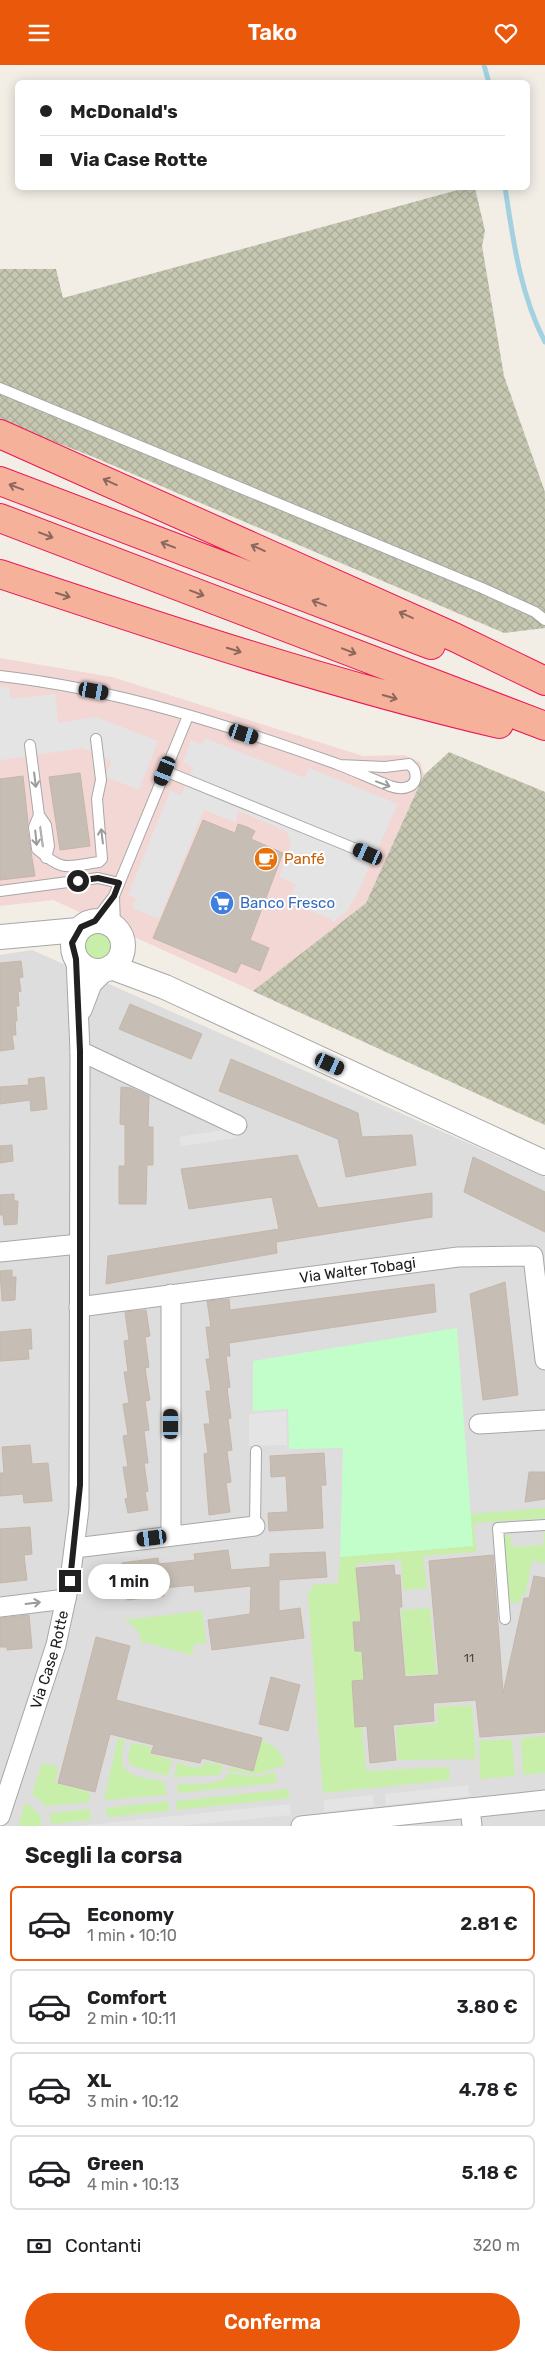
<!DOCTYPE html>
<html lang="it">
<meta charset="utf-8">
<style>
:root{--surface:#fff;--page:#f6f6f6;--text:#202124;--muted:#757577;--line:#e0e0e0;--accent:#ea580c}
body{margin:0;font-family:Rubik,sans-serif;background:var(--page);color:var(--text);height:100vh;display:flex;flex-direction:column;font-size:19px;white-space:nowrap}
*{box-sizing:border-box;margin:0}
p{font-size:16px;color:var(--muted)}
.icon{flex:none;width:28px;height:28px;fill:none;stroke:currentColor;stroke-width:2;stroke-linecap:round;stroke-linejoin:round}
.map{position:relative;height:1761px;overflow:hidden}
.sheet{display:flex;flex-direction:column;background:var(--surface);flex:1}
.sheet>*{flex:none}
.guide{position:absolute;left:15px;top:15px;width:515px;height:110px;border-radius:8px;box-shadow:0 2px 12px #0003;display:grid;align-content:center;height:110px;padding:0 25px;background:var(--surface)}
.end{position:absolute;width:22px;height:22px;margin:-11px;border:6px solid #202020;background:#fff;box-shadow:0 0 0 2px #fff}
.from{border-radius:50%}
.bubble{position:absolute;height:35px;border-radius:18px;background:var(--surface);box-shadow:0 2px 12px #0003;font-size:16px;font-weight:600;line-height:35px;text-align:center}
.car{position:absolute;width:15px;height:30px;margin:-15px -8px;border-radius:6px;box-shadow:0 0 4px 1px #0007;background:linear-gradient(#222 24%,#8ab4d8 0 40%,#222 0 76%,#8ab4d8 0 86%,#222 0)}
.guide b{display:flex;align-items:center;gap:18px;height:48px;font-size:19px}
.guide b+b{border-top:1px solid var(--line)}
.guide i{width:12px;height:12px;background:var(--text)}
ul{padding:0;list-style:none}
li{display:flex;align-items:center;gap:15px;height:75px;margin:0 10px 8px;padding:0 15px;border:2px solid var(--line);border-radius:8px}
li div{flex:1}
li b{display:block;font-size:19px}
li em{font-style:normal;font-weight:600}
li.on{border-color:var(--accent)}
li>.icon{width:45px;height:45px;stroke-width:1.5}
h2{padding:0 25px;font-size:22px;line-height:60px}
.pay{display:flex;align-items:center;gap:12px;height:55px;padding:0 25px;font-size:19px}
.pay p{margin-inline-start:auto}
.action{display:flex;gap:10px;margin-top:auto;padding:10px 25px}
.action a{flex:1;height:58px;border-radius:30px;background:var(--accent);color:#fff;font-size:20px;font-weight:600;line-height:58px;text-align:center}
header{display:flex;justify-content:space-between;align-items:center;height:65px;padding:0 25px;background:var(--accent);color:#fff;font-size:22px;font-weight:600}
.map>svg:first-child{display:block}
</style>
<header><svg class="icon" aria-label="menu" viewBox="0 0 24 24"><path d="M4 6h16M4 12h16M4 18h16"/></svg>Tako<svg class="icon" aria-label="heart" viewBox="0 0 24 24"><path d="M12 20l-8-8c-3-5 5-10 8-4 3-6 11-1 8 4z"/></svg></header>
<div class="map">
<svg width="545" height="1761" viewBox="0 0 545 1761">
<defs>
<pattern id="construction-cross-hatch" width="8" height="8" patternUnits="userSpaceOnUse" patternTransform="scale(1.25)"><rect width="8" height="8" fill="#c6c7b1"/><path d="M0 0l8 8M0 8l8-8" fill="none" stroke="#aaab98"/></pattern>
</defs>
<rect width="100%" height="100%" fill="#f2eee6"/>
<path fill="#dedddd" d="M 32,885 L 545,1112 L 545,1761 L 0,1761 L 0,890 Z"/>
<path fill="#f3d7d4" d="M 0,593 L 112,612 L 363,691 L 404,690 L 420,697 L 424,710 L 366,838 L 253,926 L 53,835 L 0,841 Z"/>
<path fill="url(#construction-cross-hatch)" d="M 465,123 L 475,123 L 485,166 L 482,181 L 504,311 L 545,427 L 545,563 L 504,568 L 91,391 L 0,356 L 0,204 L 56,204 L 63,233 Z
M 449,687 L 545,727 L 545,1060 L 253,926 L 366,838 L 424,710 Z"/>
<path fill="#c8efa9" d="M80 882a16 16 0 1 1 32 0a16 16 0 1 1-32 0Z
M 545,1443 L 545,1453 L 474,1458 L 476,1487 L 423,1491 L 427,1523 L 403,1525 L 401,1495 L 356,1499 L 361,1557 L 355,1586 L 362,1586 L 364,1615 L 352,1616 L 362,1661 L 366,1706 L 449,1702 L 450,1715 L 323,1728 L 308,1530 L 313,1520 L 338,1518 L 340,1492 L 473,1481 L 470,1449 Z
M 543,1467 L 545,1467 L 545,1498 L 532,1496 L 525,1530 L 521,1530 L 520,1537 L 510,1538 L 504,1470 L 510,1470 L 512,1482 L 544,1480 Z
M 430,1543 L 436,1609 L 406,1610 L 401,1545 Z
M 202,1546 L 206,1578 L 194,1579 L 192,1590 L 144,1577 L 142,1581 C 141,1566 136,1561 123,1555 Z
M 472,1640 L 476,1694 L 398,1695 L 396,1662 L 438,1659 L 437,1642 Z
M 545,1671 L 545,1708 L 523,1710 L 521,1673 Z
M 118,1674 L 125,1675 C 114,1713 134,1710 164,1717 L 166,1730 L 104,1735 Z
M 512,1674 L 515,1711 L 480,1714 L 479,1676 Z
M 262,1676 C 274,1679 283,1688 285,1700 L 254,1710 L 228,1705 L 229,1702 L 253,1707 Z
M 131,1678 L 151,1682 L 150,1689 L 172,1695 L 168,1711 L 130,1700 L 128,1692 Z
M 178,1697 L 190,1702 L 203,1702 L 205,1697 L 223,1700 L 220,1710 L 174,1712 Z
M 42,1698 L 58,1702 L 55,1718 L 89,1727 L 90,1737 L 46,1741 L 32,1729 Z
M 275,1707 L 276,1718 L 178,1728 L 177,1719 L 205,1719 L 224,1715 L 228,1708 L 255,1712 Z
M 288,1724 L 290,1733 L 177,1745 L 176,1736 Z
M 168,1736 L 169,1746 L 107,1752 L 106,1743 Z
M 28,1739 L 40,1750 L 41,1761 L 19,1761 L 24,1740 Z
M 90,1744 L 91,1755 L 51,1759 L 50,1748 Z"/>
<path fill="#c1fec9" d="M 457,1263 L 473,1481 L 340,1492 L 343,1383 L 289,1384 L 288,1344 L 253,1346 L 253,1296 Z"/>
<path fill="#e4e4e4" d="M 9,621 L 11,634 L 55,629 L 58,658 L 96,652 L 158,676 L 139,725 L 106,712 L 111,696 L 83,683 L 0,695 L 0,622 Z
M 205,673 L 305,713 L 309,703 L 398,739 L 355,833 L 347,846 L 333,857 L 329,853 L 288,838 L 296,819 L 279,812 L 291,777 L 286,766 L 239,746 L 235,757 L 204,745 L 159,854 L 132,843 L 136,833 L 128,830 L 170,726 L 181,730 L 193,703 L 183,697 L 191,675 L 202,680 Z
M 235,1063 L 237,1073 L 181,1081 L 179,1072 Z
M 286,1346 L 287,1380 L 249,1381 L 249,1349 Z
M 468,1720 L 470,1731 L 386,1740 L 385,1729 Z
M 373,1730 L 374,1741 L 324,1747 L 324,1735 Z
M 290,1739 L 291,1750 L 179,1761 L 78,1761 Z"/>
<g fill="none" stroke-linecap="round" stroke-linejoin="round">
<path stroke="#a3d1e2" stroke-width="5" d="M 484,0 L 489,18
M 505,122 C 513,175 520,229 545,277"/>
</g>
<path fill="#c6beb5" stroke="#c5b6a7" d="M 80,708 L 90,781 L 60,785 L 49,712 Z
M 23,711 L 28,757 L 27,763 L 35,811 L 0,815 L 0,714 Z
M 203,755 L 235,768 L 238,759 L 247,762 L 255,766 L 251,774 L 283,788 L 250,875 L 269,883 L 260,906 L 241,898 L 236,908 L 153,873 Z
M 21,896 L 23,912 L 19,913 L 21,926 L 18,927 L 19,941 L 16,941 L 17,956 L 15,956 L 16,970 L 12,970 L 14,984 L 0,986 L 0,898 Z
M 130,939 L 202,969 L 191,994 L 119,964 Z
M 231,994 L 358,1048 L 362,1072 L 412,1070 L 416,1100 L 346,1112 L 338,1074 L 219,1026 Z
M 44,1012 L 47,1044 L 31,1046 L 30,1035 L 0,1039 L 0,1022 L 29,1020 L 28,1014 Z
M 121,1022 L 131,1023 L 149,1031 L 148,1062 L 153,1062 L 153,1100 L 147,1100 L 146,1139 L 119,1139 L 119,1101 L 125,1101 L 125,1060 L 120,1059 Z
M 12,1080 L 13,1096 L 0,1098 L 0,1081 Z
M 297,1090 L 318,1143 L 432,1128 L 432,1152 L 276,1177 L 277,1188 L 106,1219 L 108,1191 L 279,1164 L 272,1132 L 189,1144 L 181,1104 Z
M 473,1092 L 545,1127 L 545,1167 L 464,1127 Z
M 14,1129 L 14,1136 L 18,1136 L 17,1159 L 4,1160 L 3,1150 L 0,1150 L 0,1130 Z
M 12,1205 L 12,1212 L 16,1212 L 15,1235 L 2,1236 L 0,1206 Z
M 505,1217 L 518,1330 L 483,1335 L 470,1229 Z
M 434,1219 L 436,1247 L 229,1278 L 230,1291 L 226,1291 L 230,1322 L 227,1323 L 231,1353 L 228,1354 L 232,1385 L 227,1386 L 231,1417 L 226,1418 L 230,1447 L 209,1450 L 204,1389 L 208,1388 L 204,1359 L 210,1359 L 206,1326 L 211,1326 L 206,1294 L 210,1294 L 206,1262 L 211,1262 L 207,1236 L 229,1234 L 230,1245 Z
M 146,1245 L 150,1271 L 145,1272 L 149,1302 L 145,1303 L 150,1335 L 145,1336 L 149,1365 L 144,1366 L 148,1398 L 144,1398 L 148,1426 L 145,1427 L 148,1445 L 128,1448 L 125,1434 L 128,1433 L 123,1402 L 128,1402 L 123,1371 L 128,1370 L 123,1339 L 129,1338 L 124,1307 L 128,1307 L 124,1276 L 129,1275 L 125,1247 Z
M 31,1264 L 32,1284 L 28,1284 L 29,1294 L 0,1296 L 0,1267 Z
M 30,1380 L 32,1399 L 48,1398 L 52,1436 L 24,1438 L 23,1429 L 0,1431 L 0,1408 L 4,1408 L 2,1382 Z
M 324,1388 L 326,1420 L 321,1420 L 323,1463 L 269,1466 L 268,1448 L 288,1447 L 286,1411 L 271,1412 L 270,1391 Z
M 529,1407 L 545,1407 L 545,1434 L 525,1437 Z
M 30,1462 L 32,1489 L 24,1490 L 27,1515 L 0,1518 L 0,1464 Z
M 228,1485 L 231,1505 L 270,1502 L 270,1489 L 325,1487 L 327,1512 L 279,1515 L 279,1546 L 300,1543 L 304,1573 L 212,1585 L 208,1555 L 250,1549 L 251,1521 L 195,1527 L 194,1520 L 163,1523 L 164,1531 L 127,1535 L 122,1498 L 158,1493 L 159,1499 L 195,1495 L 194,1489 Z
M 493,1490 L 503,1628 L 524,1533 L 529,1533 L 534,1511 L 545,1513 L 545,1667 L 480,1672 L 476,1635 L 433,1638 L 434,1656 L 393,1660 L 396,1695 L 370,1698 L 367,1661 L 355,1662 L 352,1616 L 364,1615 L 362,1586 L 355,1586 L 353,1557 L 361,1557 L 356,1503 L 394,1500 L 395,1510 L 400,1510 L 402,1542 L 399,1542 L 405,1612 L 439,1610 L 429,1496 Z
M 29,1550 L 32,1583 L 7,1585 L 7,1582 L 0,1582 L 0,1553 Z
M 96,1572 L 130,1581 L 116,1635 L 262,1673 L 253,1706 L 202,1693 L 200,1698 L 151,1688 L 154,1680 L 110,1669 L 95,1727 L 58,1718 Z
M 271,1612 L 300,1620 L 288,1666 L 259,1659 Z"/>
<g fill="none" stroke-linecap="round" stroke-linejoin="round">
<g stroke="#a7a7a7" stroke-width="12">
<path id="service" d="M 0,323 L 482,523 L 535,547 L 545,555
M 0,611 C 116,624 228,660 337,699 C 355,706 372,714 390,721 C 404,726 421,722 414,704 L 409,699 L 385,702 L 339,700
M 30,680 L 39,750 L 46,760 L 49,781 L 46,793
M 165,706 L 368,789
M 39,750 L 34,762 L 37,784 C 63,807 66,802 99,797 L 102,794 L 97,734 L 101,715 L 96,674
M 0,826 L 98,813 L 119,818
M 114,831 L 115,863
M 95,856 L 114,831 L 188,651
M 255,1461 L 256,1386
M 505,1554 L 498,1463 L 545,1460"/>
</g>
<g stroke="#a7a7a7" stroke-width="21">
<g id="minor">
<path d="M 82,945 L 92,919 L 106,905"/>
<path d="M 80,986 L 237,1060"/>
<path d="M 0,1187 L 79,1179"/>
<path id="s1" d="M 79,1242 L 458,1192 L 533,1191 L 545,1295"/>
<path d="M 479,1359 L 545,1355"/>
<path d="M 171,1470 L 171,1229"/>
<path d="M 75,1483 L 255,1461"/>
<path d="M 0,1542 L 66,1534"/>
<path d="M 470,1743 L 472,1761"/>
<path id="s2" d="M 0,1751 L 56,1580 L 70,1515 L 79,1444 L 80,986 L 76,894"/>
<path d="M 301,1761 L 545,1735"/>
</g>
</g>
<g stroke="#a7a7a7" stroke-width="26">
<path id="tertiary" d="M73 881a25 25 0 1 1 50 0a25 25 0 1 1-50 0Z
M 0,872 L 78,865
M 111,902 L 165,922 L 545,1098"/>
</g>
<g stroke="#ea1956" stroke-width="30">
<path id="trunk" d="M 0,369 L 454,572 L 545,616
M 0,416 L 431,580
M 0,453 L 545,661
M 0,509 C 165,564 330,619 499,659"/>
</g>
<use href="#service" stroke="#fff" stroke-width="10"/>
<use href="#minor" stroke="#fff" stroke-width="19"/>
<use href="#tertiary" stroke="#fff" stroke-width="24"/>
<use href="#trunk" stroke="#f6b19a" stroke-width="28"/>
</g>
<defs><path id="oneway-shaft" d="M-6 0H5M1.5-3L5.5 0L1.5 3" fill="none" stroke-width="1.6" stroke-linecap="round" stroke-linejoin="round" transform="scale(1.25)"/></defs>
<g stroke="#8b685d">
<use href="#oneway-shaft" transform="translate(110 417) rotate(-156)"/>
<use href="#oneway-shaft" transform="translate(16 422) rotate(-159)"/>
<use href="#oneway-shaft" transform="translate(46 470) rotate(21)"/>
<use href="#oneway-shaft" transform="translate(168 480) rotate(-159)"/>
<use href="#oneway-shaft" transform="translate(258 483) rotate(-156)"/>
<use href="#oneway-shaft" transform="translate(197 528) rotate(21)"/>
<use href="#oneway-shaft" transform="translate(63 530) rotate(18)"/>
<use href="#oneway-shaft" transform="translate(319 538) rotate(-159)"/>
<use href="#oneway-shaft" transform="translate(406 550) rotate(-156)"/>
<use href="#oneway-shaft" transform="translate(234 585) rotate(17)"/>
<use href="#oneway-shaft" transform="translate(349 586) rotate(21)"/>
<use href="#oneway-shaft" transform="translate(390 632) rotate(16)"/>
</g>
<g stroke="#9b9b9b">
<use href="#oneway-shaft" transform="translate(35 715) rotate(83)"/>
<use href="#oneway-shaft" transform="translate(383 719) rotate(20)"/>
<use href="#oneway-shaft" transform="translate(102 771) rotate(-97)"/>
<use href="#oneway-shaft" transform="translate(36 773) rotate(84)"/>
<use href="#oneway-shaft" transform="translate(33 1538) rotate(-7)"/>
</g>
<g fill="none" stroke-linecap="round" stroke-linejoin="round">
<path stroke="#202020" stroke-width="6" d="M 70,1516 L 80,1420 L 80,986 L 76,894 L 72,878 L 81,862 L 95,856 L 114,831 L 119,818 L 98,813 L 78,816"/>
</g>
<defs>
<g id="cafe-disc" transform="scale(1.25)"><circle r="9.5" fill="#e8710a" stroke="#fff"/><path d="M-5.5-4.5H6V0H3Q3 3.5 0 3.5H-2.5Q-5.5 3.5-5.5 0ZM3-3.2v2h1.7v-2ZM-6 4.5H4V6H-6Z" fill="#fff"/></g>
<g id="supermarket-disc" transform="scale(1.25)"><circle r="9.5" fill="#3f7fe0" stroke="#fff"/><path d="M-6-5.5h2.5l.6 2H6L4.5 2H-2.5L-4.4-4H-6ZM-1.5 3.2a1.3 1.3 0 1 0 .1 0ZM3 3.2a1.3 1.3 0 1 0 .1 0Z" fill="#fff"/></g>
</defs>
<g fill-rule="evenodd">
<use href="#cafe-disc" x="266" y="794"/>
<use href="#supermarket-disc" x="222" y="838"/>
</g>
<g text-anchor="middle" stroke-width="4" stroke-linejoin="round" paint-order="stroke">
<g font-size="12" fill="#4a4845">
<text x="469" y="1597">11</text>
</g>
<g font-size="15" fill="#c56008" stroke="#fff" text-anchor="start">
<text x="284" y="799">Panfé</text>
</g>
<g font-size="15" fill="#366cbe" stroke="#fff" text-anchor="start">
<text x="240" y="843">Banco Fresco</text>
</g>
<g font-size="15" fill="#202020" stroke="#fff">
<text dy="5" stroke="none"><textPath href="#s1" startOffset="281">Via Walter Tobagi</textPath></text>
<text dy="5" stroke="none"><textPath href="#s2" startOffset="164">Via Case Rotte</textPath></text>
</g>
</g>
</svg>
<i class="end from" style="left:78px;top:816px"></i>
<i class="end" style="left:70px;top:1516px"></i>
<div class="bubble" style="left:88px;top:1499px;width:82px">1 min</div>
<i class="car" style="left:94px;top:626px;rotate:100deg"></i>
<i class="car" style="left:244px;top:669px;rotate:108deg"></i>
<i class="car" style="left:165px;top:706px;rotate:202deg"></i>
<i class="car" style="left:368px;top:789px;rotate:294deg"></i>
<i class="car" style="left:330px;top:999px;rotate:115deg"></i>
<i class="car" style="left:171px;top:1359px;rotate:0deg"></i>
<i class="car" style="left:152px;top:1473px;rotate:263deg"></i>
<div class="guide">
<b><i class="from"></i>McDonald's</b>
<b><i></i>Via Case Rotte</b>
</div>
</div>
<section class="sheet">
<h2>Scegli la corsa</h2>
<ul>
<li class="on"><svg class="icon" aria-label="car" viewBox="0 0 24 24"><path d="M5 17H2v-5l4-1 3-4h7l3 4 3 1v5h-3M9 17h6M6 11h13"/><circle cx="7" cy="17" r="2"/><circle cx="17" cy="17" r="2"/></svg><div><b>Economy</b><p>1 min · 10:10</p></div><em>2.81 €</em></li>
<li><svg class="icon" aria-label="car" viewBox="0 0 24 24"><path d="M5 17H2v-5l4-1 3-4h7l3 4 3 1v5h-3M9 17h6M6 11h13"/><circle cx="7" cy="17" r="2"/><circle cx="17" cy="17" r="2"/></svg><div><b>Comfort</b><p>2 min · 10:11</p></div><em>3.80 €</em></li>
<li><svg class="icon" aria-label="car" viewBox="0 0 24 24"><path d="M5 17H2v-5l4-1 3-4h7l3 4 3 1v5h-3M9 17h6M6 11h13"/><circle cx="7" cy="17" r="2"/><circle cx="17" cy="17" r="2"/></svg><div><b>XL</b><p>3 min · 10:12</p></div><em>4.78 €</em></li>
<li><svg class="icon" aria-label="car" viewBox="0 0 24 24"><path d="M5 17H2v-5l4-1 3-4h7l3 4 3 1v5h-3M9 17h6M6 11h13"/><circle cx="7" cy="17" r="2"/><circle cx="17" cy="17" r="2"/></svg><div><b>Green</b><p>4 min · 10:13</p></div><em>5.18 €</em></li>
</ul>
<div class="pay"><svg class="icon" aria-label="cash" viewBox="0 0 24 24"><path d="M3 7h18v10H3z"/><circle cx="12" cy="12" r="2"/></svg>Contanti<p>320 m</p></div>
<div class="action"><a>Conferma</a></div>
</section>
